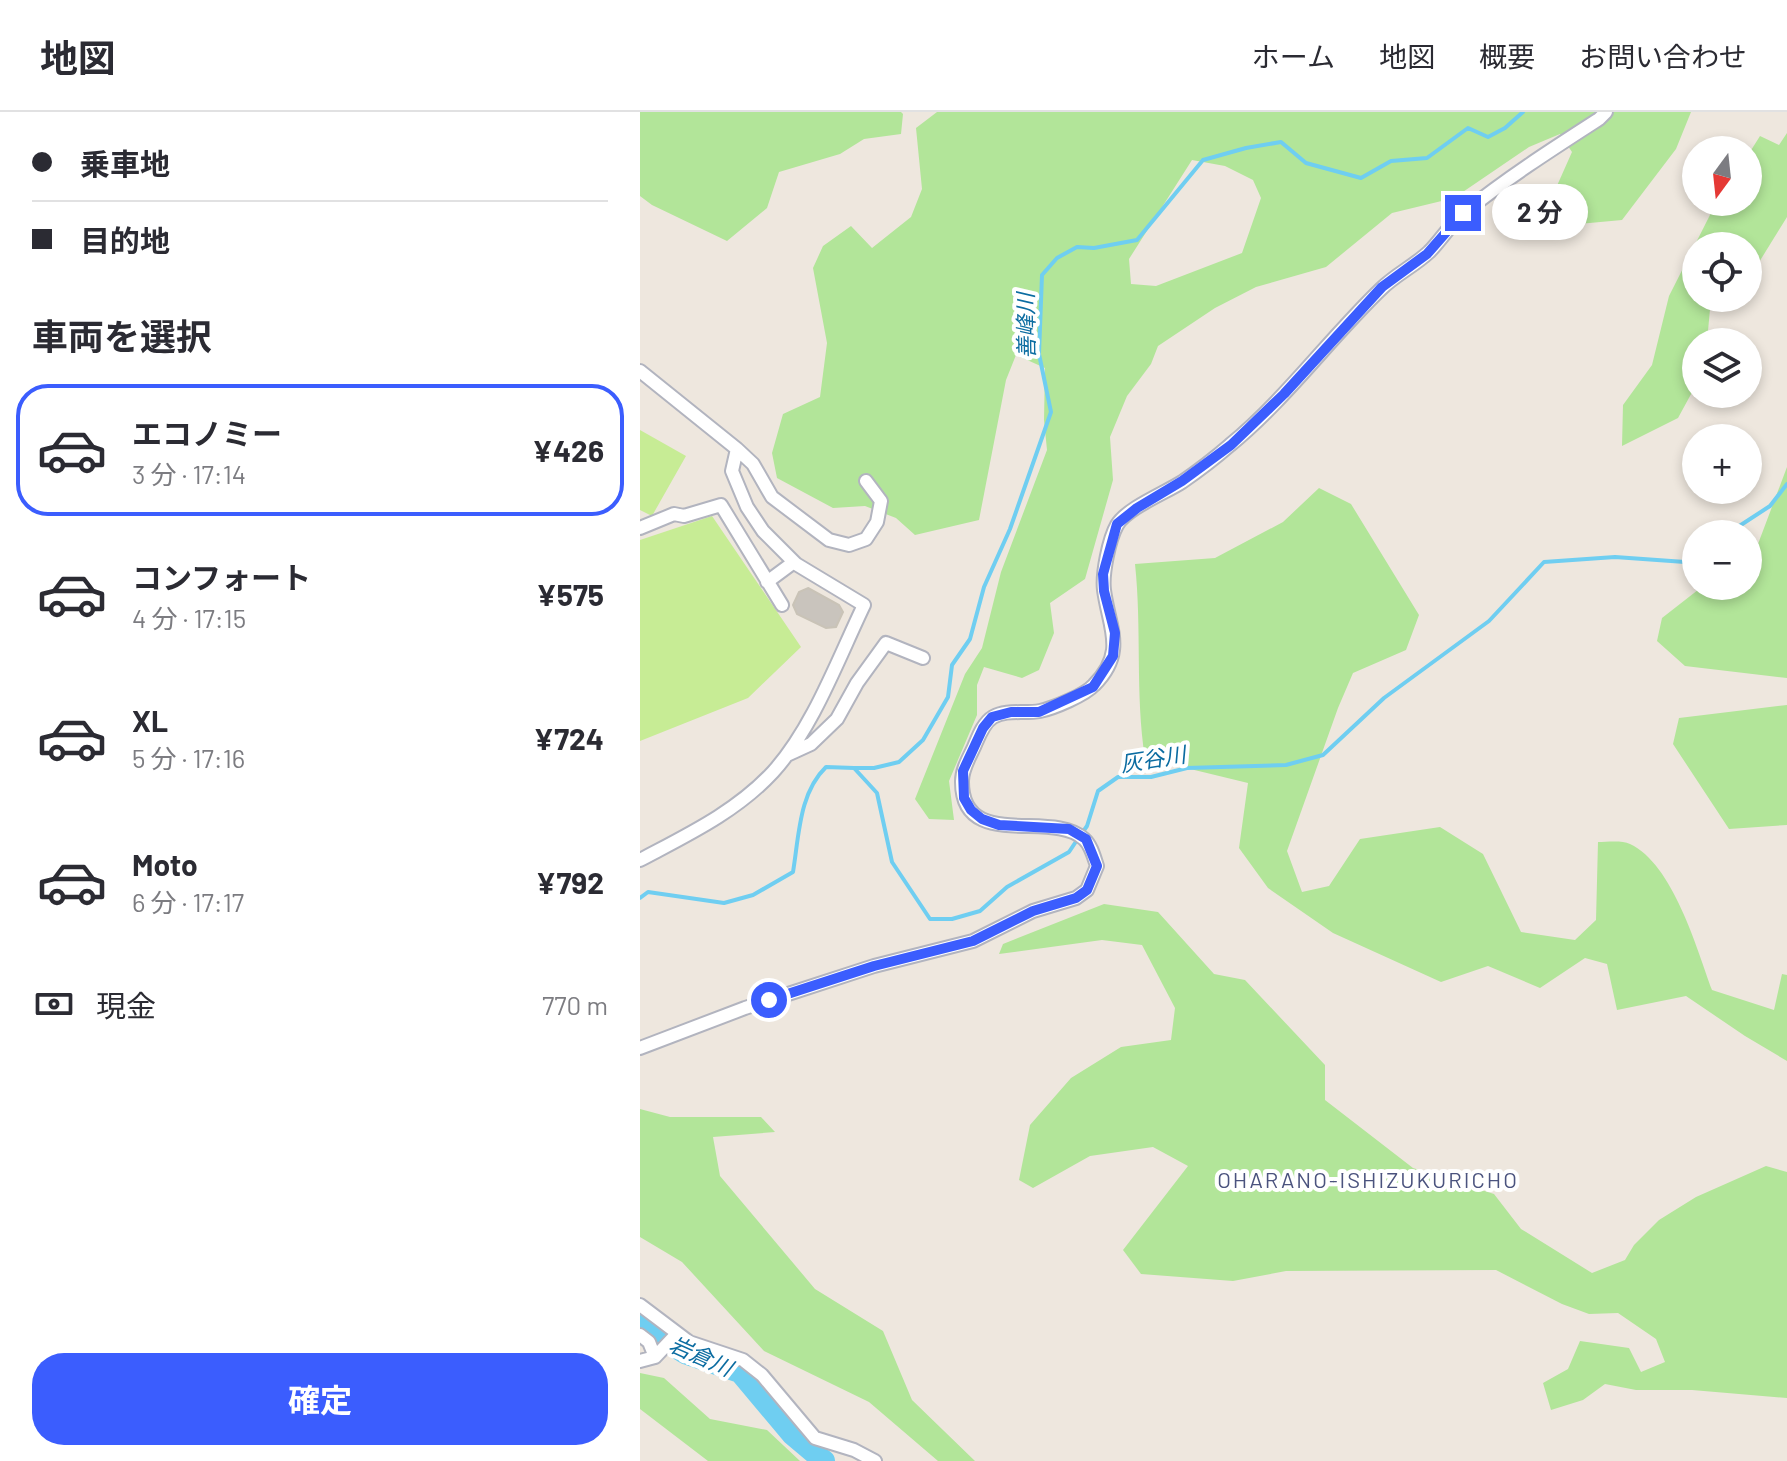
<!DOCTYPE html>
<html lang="ja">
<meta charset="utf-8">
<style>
:root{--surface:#fff;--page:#f2f2f3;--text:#2b2b33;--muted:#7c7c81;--line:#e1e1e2;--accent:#3b5dfe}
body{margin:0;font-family:Barlow,"Noto Sans JP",sans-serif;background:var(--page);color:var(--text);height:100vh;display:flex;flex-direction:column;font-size:30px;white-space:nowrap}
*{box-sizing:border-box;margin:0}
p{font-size:26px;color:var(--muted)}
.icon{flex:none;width:44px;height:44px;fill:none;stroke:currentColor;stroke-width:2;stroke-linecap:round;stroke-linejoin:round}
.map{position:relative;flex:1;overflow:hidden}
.panel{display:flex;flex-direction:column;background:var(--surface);width:640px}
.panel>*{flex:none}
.banner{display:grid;align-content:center;height:176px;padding:0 32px;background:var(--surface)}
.needle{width:52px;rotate:195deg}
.tools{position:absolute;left:1042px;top:24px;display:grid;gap:16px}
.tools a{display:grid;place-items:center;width:80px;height:80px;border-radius:50%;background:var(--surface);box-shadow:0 4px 12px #0003;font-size:40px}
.end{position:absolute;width:36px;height:36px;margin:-18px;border:10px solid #3b5dfe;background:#fff;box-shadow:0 0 0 4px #fff}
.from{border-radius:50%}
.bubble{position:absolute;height:56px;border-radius:28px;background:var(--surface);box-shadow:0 4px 12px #0003;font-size:26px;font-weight:700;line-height:56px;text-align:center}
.banner b{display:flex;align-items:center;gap:28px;height:76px;font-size:30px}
.banner b+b{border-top:2px solid var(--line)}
.banner i{width:20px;height:20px;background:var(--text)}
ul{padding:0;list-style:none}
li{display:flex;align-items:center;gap:24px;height:132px;margin:0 16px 12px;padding:0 16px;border:4px solid transparent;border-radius:32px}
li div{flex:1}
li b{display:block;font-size:30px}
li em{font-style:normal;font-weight:700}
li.selected{border-color:var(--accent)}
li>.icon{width:72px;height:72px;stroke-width:1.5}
h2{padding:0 32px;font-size:36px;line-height:96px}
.pay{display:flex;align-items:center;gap:20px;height:88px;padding:0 32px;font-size:30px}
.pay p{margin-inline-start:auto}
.button{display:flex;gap:16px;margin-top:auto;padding:16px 32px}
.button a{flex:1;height:92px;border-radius:32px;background:var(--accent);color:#fff;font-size:32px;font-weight:700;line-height:92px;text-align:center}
header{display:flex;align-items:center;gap:48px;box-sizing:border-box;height:112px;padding:0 40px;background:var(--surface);border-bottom:2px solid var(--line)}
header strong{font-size:38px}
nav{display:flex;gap:44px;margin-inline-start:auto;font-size:28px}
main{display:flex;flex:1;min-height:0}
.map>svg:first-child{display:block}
</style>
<header>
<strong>地図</strong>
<nav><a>ホーム</a><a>地図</a><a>概要</a><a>お問い合わせ</a></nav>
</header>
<main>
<section class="panel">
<div class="banner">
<b><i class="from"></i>乗車地</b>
<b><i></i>目的地</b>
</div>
<h2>車両を選択</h2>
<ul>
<li class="selected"><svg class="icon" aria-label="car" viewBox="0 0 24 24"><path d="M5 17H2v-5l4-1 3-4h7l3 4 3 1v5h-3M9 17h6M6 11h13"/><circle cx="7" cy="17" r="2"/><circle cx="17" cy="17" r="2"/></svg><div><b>エコノミー</b><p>3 分 · 17:14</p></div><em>¥426</em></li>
<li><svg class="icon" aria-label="car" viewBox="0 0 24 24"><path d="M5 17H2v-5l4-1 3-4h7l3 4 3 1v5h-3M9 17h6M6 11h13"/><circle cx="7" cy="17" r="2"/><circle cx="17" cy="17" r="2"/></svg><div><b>コンフォート</b><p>4 分 · 17:15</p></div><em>¥575</em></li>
<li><svg class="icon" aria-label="car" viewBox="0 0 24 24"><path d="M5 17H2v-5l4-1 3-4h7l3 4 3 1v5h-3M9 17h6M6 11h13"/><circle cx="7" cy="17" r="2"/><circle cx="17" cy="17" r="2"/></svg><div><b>XL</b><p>5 分 · 17:16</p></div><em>¥724</em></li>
<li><svg class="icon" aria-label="car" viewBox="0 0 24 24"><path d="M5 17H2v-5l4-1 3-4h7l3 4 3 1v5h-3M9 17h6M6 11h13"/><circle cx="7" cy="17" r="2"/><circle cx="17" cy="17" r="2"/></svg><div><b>Moto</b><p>6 分 · 17:17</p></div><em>¥792</em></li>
</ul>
<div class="pay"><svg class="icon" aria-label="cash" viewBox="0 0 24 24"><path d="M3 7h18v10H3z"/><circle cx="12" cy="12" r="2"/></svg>現金<p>770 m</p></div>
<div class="button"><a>確定</a></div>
</section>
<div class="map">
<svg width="1147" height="1349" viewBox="0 0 1147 1349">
<rect width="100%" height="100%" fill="#eee7de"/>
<path fill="#b2e599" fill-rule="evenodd" d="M 0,0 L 261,0 L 263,2 L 261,22 L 224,27 L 200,42 L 139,60 L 127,96 L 87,129 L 12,93 L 0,84 Z
M 297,0 L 1051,0 L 1036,37 L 982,108 L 917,114 L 900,112 L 932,40 L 920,22 L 889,35 L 814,86 L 752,101 L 686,155 L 616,175 L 575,196 L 518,234 L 511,252 L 487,284 L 470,325 L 473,368 L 445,467 L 410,491 L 414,521 L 399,558 L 382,566 L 344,555 L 337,573 L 337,603 L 309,669 L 314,708 L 289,707 L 275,687 L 325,562 L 342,536 L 361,460 L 407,338 L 404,308 L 405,256 L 376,243 L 366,268 L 339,408 L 275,423 L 256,406 L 225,394 L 193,396 L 137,366 L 132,341 L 143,302 L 180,285 L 187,231 L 173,156 L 183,134 L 211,114 L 232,136 L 271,105 L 282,77 L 276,16 ZM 552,48 L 585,54 L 613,68 L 621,86 L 602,141 L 516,174 L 491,172 L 489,147 Z
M 1147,21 L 1147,105 L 1108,168 L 1108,134 L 1056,134 L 1056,186 L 1071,186 L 1067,230 L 1056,230 L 1056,273 L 1038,306 L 982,334 L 983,293 L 1012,253 L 1029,184 L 1071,101 L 1078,90 L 1108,90 L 1108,43 L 1120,24 L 1139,33 Z
M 1147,355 L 1147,566 L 1045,554 L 1017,529 L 1022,506 L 1063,474 L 1108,474 L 1108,440 L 1118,432 Z
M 679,376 L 711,392 L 779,503 L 766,538 L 713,561 L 698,596 L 647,739 L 662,780 L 689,774 L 720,727 L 800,715 L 843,742 L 881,820 L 935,828 L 956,808 L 958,730 C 967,730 982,728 990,732 C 1033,752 1057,837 1072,878 L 1134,898 L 1142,862 L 1147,863 L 1147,949 L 1105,924 L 1046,884 L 977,898 L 967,852 L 945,846 L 900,876 L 848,854 L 801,870 L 693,821 L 628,776 L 599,736 L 608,671 L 505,646 C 495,581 502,517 495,452 L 575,446 L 643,410 Z
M 1147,593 L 1147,713 L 1089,717 L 1033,632 L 1039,606 Z
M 464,792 L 518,800 L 574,862 L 605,868 L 685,953 L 685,988 L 773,1056 L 854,1082 L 881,1117 L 952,1161 L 985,1148 L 994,1133 L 1019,1108 L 1056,1085 L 1126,1054 L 1147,1060 L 1147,1286 L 1052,1278 L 996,1278 L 965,1272 L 943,1288 L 911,1298 L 903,1271 L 928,1257 L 940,1229 L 989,1236 L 1001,1260 L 1025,1250 L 1016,1227 L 978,1201 L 949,1202 L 922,1192 L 856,1158 L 646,1159 L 593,1169 L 501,1162 L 483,1138 L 548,1054 L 513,1035 L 450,1044 L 393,1076 L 379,1068 L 390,1013 L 431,966 L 481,935 L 531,928 L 535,896 L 502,833 L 462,828 L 359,842 L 363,832 Z
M 0,997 L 30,1005 L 121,1005 L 135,1020 L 73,1025 L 80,1064 L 175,1177 L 243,1219 L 272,1288 L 335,1349 L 298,1349 L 229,1290 L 124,1239 L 42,1150 L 0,1125 Z
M 0,1261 L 24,1266 L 70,1307 L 127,1318 L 160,1349 L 68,1349 L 0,1297 Z"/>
<path fill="#c7ec95" d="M 0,318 L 46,344 L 12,404 L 0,398 Z
M 72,404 L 161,535 L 108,586 L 0,629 L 0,428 Z"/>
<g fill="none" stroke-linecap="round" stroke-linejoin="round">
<path stroke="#6fcef1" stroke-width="4" d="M 1087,422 L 1130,394 L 1147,372
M 214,656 L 234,656 L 259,650 L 283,628 L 308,585 L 312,553 L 330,527 L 344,475 L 370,417 L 411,300 L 399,242 L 402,163 L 417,146 L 437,135 L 454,136 L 497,128 L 563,48 L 606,36 L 641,30 L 666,51 L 721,66 L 751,49 L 787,46 L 828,16 L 848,25 L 865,16 L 883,0
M 442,721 L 447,714 L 458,679 L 478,665 L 511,665 L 547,656 L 646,653 L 683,643 L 744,586 L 849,509 L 904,450 L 975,445 L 1045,450 L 1056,442
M 0,786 L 8,780 L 84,791 L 113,783 L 153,760 C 159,724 159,681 186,655 L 214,656 L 237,681 L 252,750 L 290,807 L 312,807 L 340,799 L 367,775 L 429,740 L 437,728"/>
<path stroke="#6fcef1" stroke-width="22" d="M 0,1213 L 45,1241 L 100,1260 L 152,1322 L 184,1349"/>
</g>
<path fill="#c9c4bd" stroke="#c9c3b7" stroke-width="2" d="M 168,476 L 199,493 L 203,500 L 196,515 L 186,516 L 157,502 L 153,493 L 159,480 Z"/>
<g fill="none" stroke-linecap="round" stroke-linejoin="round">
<g stroke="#b2b4bf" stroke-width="16">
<path id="minor" d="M 0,259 L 97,337 L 113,352 L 132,385 L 189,428 L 209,433 L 226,427 L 237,410 L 241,389 L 226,369
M 0,416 L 34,402 L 44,404 L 81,393 L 142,493
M 127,470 L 154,450
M 147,643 L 171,632 L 197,607 L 217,571 L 246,531 L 283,546
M 0,748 C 47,723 96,700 133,660 C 173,616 198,547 224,493 L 156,452 L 123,419 L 107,395 L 92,359 L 97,337
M 0,936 L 105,896 L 234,854 L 333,829 L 393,799 L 436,786 L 447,778 L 457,754 C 454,745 451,733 444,727 C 412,697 321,740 322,669 C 322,657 329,646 334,635 C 338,626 343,611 353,605 C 367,597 385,602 400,599 C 414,596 445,583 454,573 C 487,540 469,516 464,478 C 462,462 469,427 477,413 C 487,396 525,381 542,370 C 558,359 575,346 590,333 C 646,287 689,227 741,177 C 755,163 774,154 789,140 C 801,128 811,111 825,100 C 867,66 914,36 959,7 L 966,0
M 0,1193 L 49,1230 L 103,1248 L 122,1263 L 175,1326 L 214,1338 L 235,1349
M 0,1223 L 9,1230 L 15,1245
M 0,1249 L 15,1245 L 33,1226"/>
</g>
<use href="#minor" stroke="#fff" stroke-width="12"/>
</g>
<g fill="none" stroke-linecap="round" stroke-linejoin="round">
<path stroke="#3b5dfe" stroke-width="10" d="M 129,888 L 234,854 L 333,829 L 393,799 L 436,786 L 447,778 L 457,754 L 446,727 L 429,717 L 359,713 L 342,707 L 331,698 L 324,686 L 323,659 L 343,616 L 352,605 L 371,600 L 399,600 L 453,575 L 473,544 L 475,521 L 464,479 L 463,462 L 477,412 L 497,396 L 542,369 L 591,333 L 644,282 L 742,175 L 787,142 L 823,101"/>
</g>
<g text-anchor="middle" stroke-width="8" stroke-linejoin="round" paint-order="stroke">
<g font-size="22" font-style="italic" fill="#0b6ca1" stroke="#fff">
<text transform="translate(386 214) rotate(-91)" y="8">善峰川</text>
<text transform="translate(513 647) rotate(-9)" y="8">灰谷川</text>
<text transform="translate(61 1244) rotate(24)" y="8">岩倉川</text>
</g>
<g font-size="22" letter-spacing="2" fill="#4b537e" stroke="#fff">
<text x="728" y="1076">OHARANO-ISHIZUKURICHO</text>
</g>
</g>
</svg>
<div class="tools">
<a><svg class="needle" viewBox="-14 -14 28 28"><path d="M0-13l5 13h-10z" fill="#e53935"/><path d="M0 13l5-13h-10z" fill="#7c7c81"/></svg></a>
<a><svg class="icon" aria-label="locate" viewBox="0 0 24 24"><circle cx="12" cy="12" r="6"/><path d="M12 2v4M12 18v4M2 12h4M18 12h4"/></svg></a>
<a><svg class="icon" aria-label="layers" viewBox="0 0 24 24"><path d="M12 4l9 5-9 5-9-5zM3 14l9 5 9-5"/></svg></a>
<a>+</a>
<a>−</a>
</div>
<i class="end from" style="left:129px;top:888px"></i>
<i class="end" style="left:823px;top:101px"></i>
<div class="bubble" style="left:852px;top:72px;width:96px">2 分</div>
</div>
</main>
